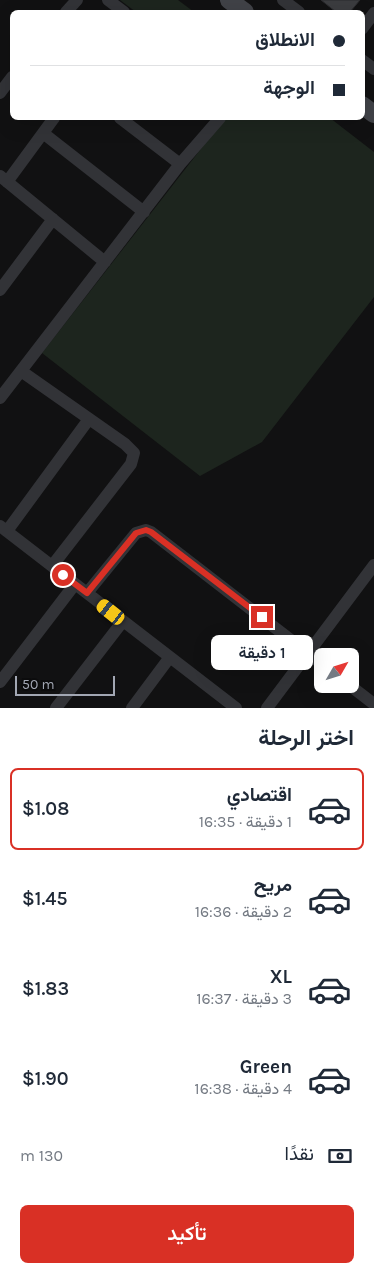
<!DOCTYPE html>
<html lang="ar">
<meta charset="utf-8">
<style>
:root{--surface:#fff;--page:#f6f6f7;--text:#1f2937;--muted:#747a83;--line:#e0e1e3;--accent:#d93025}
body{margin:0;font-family:Karla,Vazirmatn,sans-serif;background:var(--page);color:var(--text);direction:rtl;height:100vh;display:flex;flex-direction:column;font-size:19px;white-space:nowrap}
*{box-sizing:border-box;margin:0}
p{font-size:16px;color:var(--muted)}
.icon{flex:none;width:28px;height:28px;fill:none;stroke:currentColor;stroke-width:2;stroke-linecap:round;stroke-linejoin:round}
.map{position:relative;height:708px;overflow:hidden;direction:ltr}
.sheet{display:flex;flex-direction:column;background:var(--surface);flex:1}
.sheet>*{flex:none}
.hud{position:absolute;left:10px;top:10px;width:355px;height:110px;border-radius:8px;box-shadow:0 5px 20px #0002;direction:rtl;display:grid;align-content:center;height:110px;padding:0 20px;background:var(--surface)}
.needle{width:32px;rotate:51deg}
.controls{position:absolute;left:314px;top:648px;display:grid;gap:10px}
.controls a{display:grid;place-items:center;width:45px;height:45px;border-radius:8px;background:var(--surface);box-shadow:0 5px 20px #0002;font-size:25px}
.scale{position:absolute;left:15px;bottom:12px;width:100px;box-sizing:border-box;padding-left:5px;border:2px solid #a2a7b3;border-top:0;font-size:14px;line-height:18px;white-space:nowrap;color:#a2a7b3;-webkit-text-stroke:4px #0c0c0d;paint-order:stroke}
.end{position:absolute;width:22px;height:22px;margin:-11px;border:6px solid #d93025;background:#fff;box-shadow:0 0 0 2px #fff}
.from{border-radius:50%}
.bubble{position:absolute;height:35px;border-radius:8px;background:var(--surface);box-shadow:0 5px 20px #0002;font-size:16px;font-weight:600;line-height:35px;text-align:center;direction:rtl}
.car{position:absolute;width:15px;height:30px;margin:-15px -8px;border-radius:6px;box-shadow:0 0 4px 1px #0007;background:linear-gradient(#f5c518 24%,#345 0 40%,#f5c518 0 76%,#345 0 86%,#f5c518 0)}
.hud b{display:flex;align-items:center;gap:18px;height:48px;font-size:19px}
.hud b+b{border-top:1px solid var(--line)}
.hud i{width:12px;height:12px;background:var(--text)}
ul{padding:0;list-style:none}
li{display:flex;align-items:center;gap:15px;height:82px;margin:0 10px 8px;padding:0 10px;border:2px solid transparent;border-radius:8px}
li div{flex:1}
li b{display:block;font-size:19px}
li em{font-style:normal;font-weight:600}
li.on{border-color:var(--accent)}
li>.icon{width:45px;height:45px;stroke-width:1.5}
h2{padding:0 20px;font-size:22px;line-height:60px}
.pay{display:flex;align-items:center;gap:12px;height:55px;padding:0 20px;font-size:19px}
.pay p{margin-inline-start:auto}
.cta{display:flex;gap:10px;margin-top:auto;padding:10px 20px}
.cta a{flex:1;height:58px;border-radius:8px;background:var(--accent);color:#fff;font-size:20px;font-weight:600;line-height:58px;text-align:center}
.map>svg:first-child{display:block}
</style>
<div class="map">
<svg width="374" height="708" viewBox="0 0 374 708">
<rect width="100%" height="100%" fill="#111112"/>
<path fill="#1d251e" d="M 120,0 L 178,0 L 194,12 L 136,12 Z
M 225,118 L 330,118 L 374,152 L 374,297 L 262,442 L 200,476 L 42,353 Z"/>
<path fill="#3b3c3f" stroke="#2b2b2e" d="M 321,0 L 360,0 L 350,12 L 336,12 Z"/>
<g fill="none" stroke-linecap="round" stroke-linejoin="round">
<path stroke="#323337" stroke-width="12" d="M 108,0 L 124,12
M 283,0 L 299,12
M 66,12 L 77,0
M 362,29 L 374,13
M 362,60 L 374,69
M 0,93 L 12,77
M 120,118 L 180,164
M 43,133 L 144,212
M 0,176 L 105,262
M 7,182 L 54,118
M 0,290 L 53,219
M 21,371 L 125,444 L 134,453 L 131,464 L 52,566
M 0,398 L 180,164 L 220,118
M 0,526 L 236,708
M 7,531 L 89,419
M 87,593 L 136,533 L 146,530 L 151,532 L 322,664
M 0,682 L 75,584
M 348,684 L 374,704
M 56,708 L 123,621
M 132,708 L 170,657
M 267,708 L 374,565"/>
<path stroke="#404247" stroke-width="18" d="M 229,0 L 245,12
M 362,105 L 374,114"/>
</g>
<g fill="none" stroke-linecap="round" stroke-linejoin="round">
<path stroke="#d93025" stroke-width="6" d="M 63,575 L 87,593 L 136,533 L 146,530 L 151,532 L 262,617"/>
</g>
</svg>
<div class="controls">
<a><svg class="needle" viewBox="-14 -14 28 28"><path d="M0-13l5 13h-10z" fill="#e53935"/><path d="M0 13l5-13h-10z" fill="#747a83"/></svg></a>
</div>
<div class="scale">50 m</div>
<i class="end from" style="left:63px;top:575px"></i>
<i class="end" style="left:262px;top:617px"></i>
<div class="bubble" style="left:211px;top:635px;width:102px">1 دقيقة</div>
<i class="car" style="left:111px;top:612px;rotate:308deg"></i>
<div class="hud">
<b><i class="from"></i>الانطلاق</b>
<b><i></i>الوجهة</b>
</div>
</div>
<section class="sheet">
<h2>اختر الرحلة</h2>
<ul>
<li class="on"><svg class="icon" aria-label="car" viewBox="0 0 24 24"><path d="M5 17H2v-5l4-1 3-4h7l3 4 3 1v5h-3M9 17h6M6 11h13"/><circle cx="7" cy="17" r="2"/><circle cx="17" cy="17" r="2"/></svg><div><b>اقتصادي</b><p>1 دقيقة · 16:35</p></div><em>$1.08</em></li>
<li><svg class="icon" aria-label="car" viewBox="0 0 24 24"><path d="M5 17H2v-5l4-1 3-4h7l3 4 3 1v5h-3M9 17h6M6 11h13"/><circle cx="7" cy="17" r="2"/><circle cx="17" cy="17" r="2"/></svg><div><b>مريح</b><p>2 دقيقة · 16:36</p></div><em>$1.45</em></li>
<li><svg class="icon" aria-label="car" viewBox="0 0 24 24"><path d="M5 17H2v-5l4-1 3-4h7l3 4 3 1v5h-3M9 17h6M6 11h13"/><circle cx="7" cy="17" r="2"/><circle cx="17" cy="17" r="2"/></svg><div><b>XL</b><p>3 دقيقة · 16:37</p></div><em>$1.83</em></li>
<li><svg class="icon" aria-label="car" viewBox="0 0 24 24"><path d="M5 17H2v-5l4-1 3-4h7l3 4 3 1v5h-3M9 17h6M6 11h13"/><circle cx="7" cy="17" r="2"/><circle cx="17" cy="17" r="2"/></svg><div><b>Green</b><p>4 دقيقة · 16:38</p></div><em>$1.90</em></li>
</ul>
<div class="pay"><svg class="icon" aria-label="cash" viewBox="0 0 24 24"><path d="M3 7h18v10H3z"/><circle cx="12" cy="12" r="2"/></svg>نقدًا<p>130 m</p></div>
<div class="cta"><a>تأكيد</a></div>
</section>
